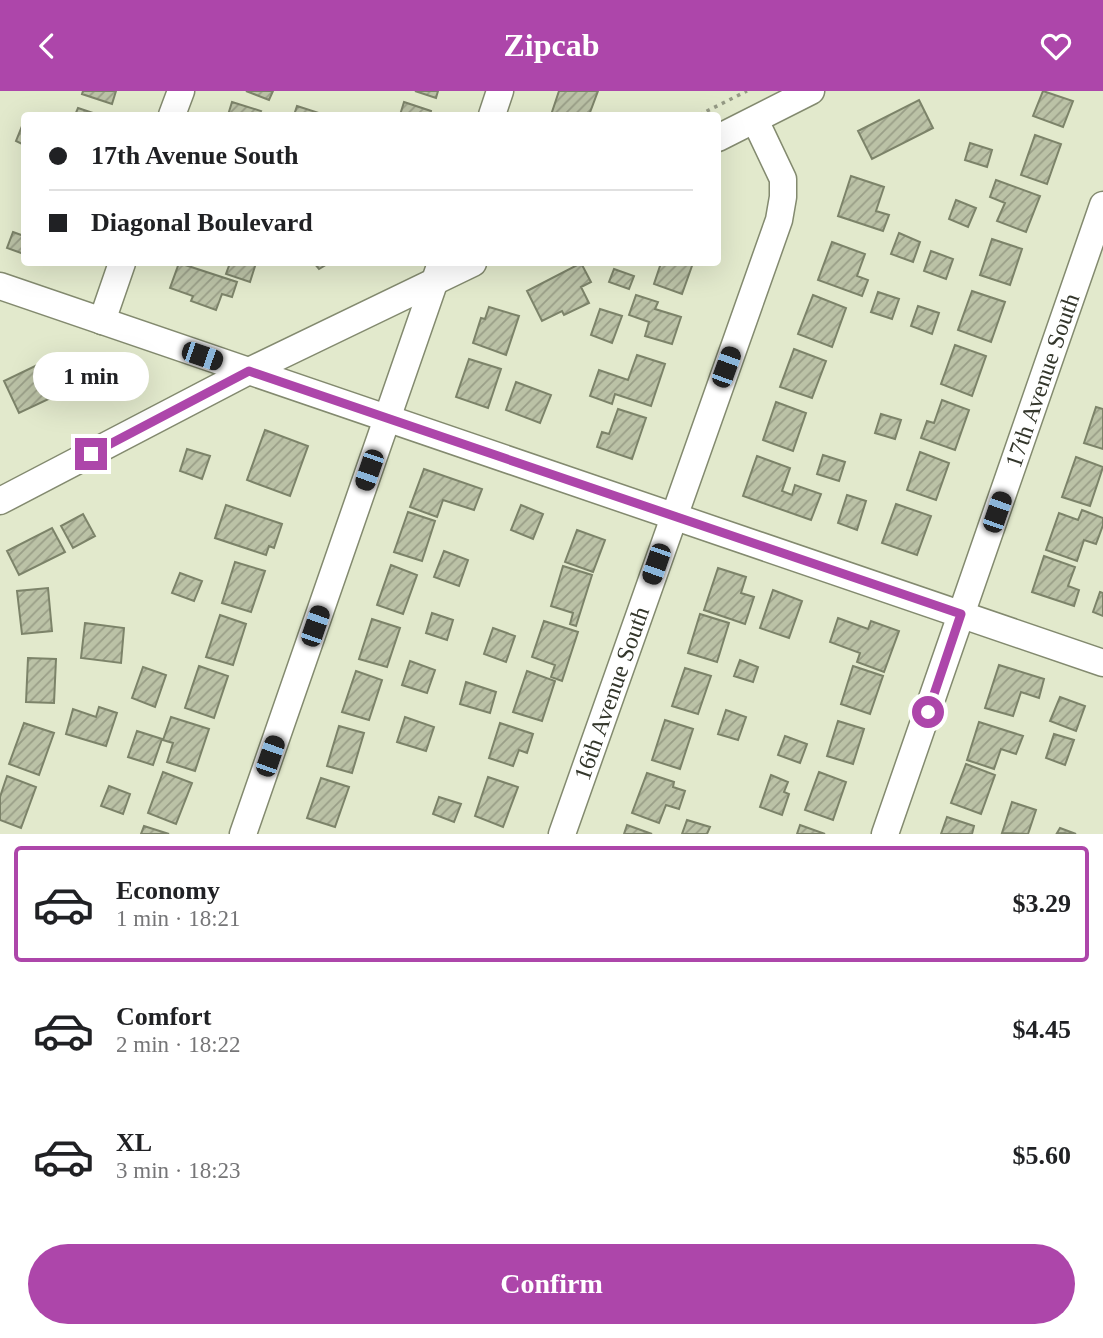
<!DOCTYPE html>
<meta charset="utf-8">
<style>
:root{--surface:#fff;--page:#f6f6f6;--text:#202124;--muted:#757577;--line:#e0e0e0;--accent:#ad46aa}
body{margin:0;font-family:"Times New Roman",serif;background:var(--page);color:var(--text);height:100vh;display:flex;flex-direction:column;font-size:26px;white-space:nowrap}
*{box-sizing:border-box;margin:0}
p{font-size:23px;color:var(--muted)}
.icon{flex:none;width:38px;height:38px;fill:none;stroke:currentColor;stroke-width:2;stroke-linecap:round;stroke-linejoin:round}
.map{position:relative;height:743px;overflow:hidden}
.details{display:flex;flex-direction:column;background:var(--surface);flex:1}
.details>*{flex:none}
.banner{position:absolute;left:21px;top:21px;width:700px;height:154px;border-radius:7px;box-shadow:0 7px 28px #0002;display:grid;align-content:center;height:154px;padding:0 28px;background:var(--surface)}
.end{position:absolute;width:32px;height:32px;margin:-16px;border:9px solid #ad46aa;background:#fff;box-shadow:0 0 0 4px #fff}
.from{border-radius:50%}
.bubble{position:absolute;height:49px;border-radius:24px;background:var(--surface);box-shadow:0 7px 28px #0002;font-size:23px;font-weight:700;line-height:49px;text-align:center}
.car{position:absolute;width:21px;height:42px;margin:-21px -10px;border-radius:9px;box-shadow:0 0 5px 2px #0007;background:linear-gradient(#222 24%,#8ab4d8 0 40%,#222 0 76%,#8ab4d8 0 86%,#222 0)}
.banner b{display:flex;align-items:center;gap:24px;height:66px;font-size:26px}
.banner b+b{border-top:2px solid var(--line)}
.banner i{width:18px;height:18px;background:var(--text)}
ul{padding:12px 0 0;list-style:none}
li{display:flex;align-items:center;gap:21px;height:116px;margin:0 14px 10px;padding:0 14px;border:4px solid transparent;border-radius:7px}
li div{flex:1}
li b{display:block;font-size:26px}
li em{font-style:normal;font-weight:700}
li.on{border-color:var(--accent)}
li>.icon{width:63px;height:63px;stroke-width:1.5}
.cta{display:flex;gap:14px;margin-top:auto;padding:14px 28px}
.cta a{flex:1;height:80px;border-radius:42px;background:var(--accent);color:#fff;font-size:28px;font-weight:700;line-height:80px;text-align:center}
header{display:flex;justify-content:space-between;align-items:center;height:91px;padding:0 28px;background:var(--accent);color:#fff;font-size:32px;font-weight:700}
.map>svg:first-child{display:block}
</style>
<header><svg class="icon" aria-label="back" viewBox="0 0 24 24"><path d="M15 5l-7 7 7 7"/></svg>Zipcab<svg class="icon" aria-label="heart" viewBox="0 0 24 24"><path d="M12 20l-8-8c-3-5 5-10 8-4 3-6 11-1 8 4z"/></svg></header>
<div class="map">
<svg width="1103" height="743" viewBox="0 0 1103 743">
<defs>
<pattern id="building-hatch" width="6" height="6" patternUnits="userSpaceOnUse" patternTransform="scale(1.75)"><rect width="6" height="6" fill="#bbc2a6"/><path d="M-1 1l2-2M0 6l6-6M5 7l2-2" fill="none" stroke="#999e87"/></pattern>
</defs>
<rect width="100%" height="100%" fill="#e2e9cc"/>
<path fill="url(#building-hatch)" stroke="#7c8369" stroke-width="2" d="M 83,0 L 116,0 L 112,13 L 82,3 Z
M 246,0 L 273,0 L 269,9 Z
M 415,0 L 438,0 L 436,7 Z
M 559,0 L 598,0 L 589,24 L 551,24 Z
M 1043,0 L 1073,10 L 1063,36 L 1033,25 Z
M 919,9 L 933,37 L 872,68 L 858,40 Z
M 232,11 L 261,20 L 259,24 L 228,24 Z
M 404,11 L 431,20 L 430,24 L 400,24 Z
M 297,15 L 319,22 L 318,24 L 294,24 Z
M 78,17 L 99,24 L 75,24 Z
M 24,30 L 24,54 L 16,50 Z
M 1035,44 L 1061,53 L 1047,93 L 1021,84 Z
M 970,52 L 992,59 L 987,76 L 965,69 Z
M 851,85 L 884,96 L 876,120 L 889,124 L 883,140 L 838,125 Z
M 996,89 L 1040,105 L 1026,141 L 997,130 L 1005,112 L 990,106 Z
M 956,109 L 976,117 L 968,136 L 949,128 Z
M 13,141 L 24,145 L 24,163 L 7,157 Z
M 899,142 L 920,151 L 913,171 L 891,163 Z
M 992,148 L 1022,158 L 1010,194 L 980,184 Z
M 832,151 L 865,163 L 857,185 L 868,189 L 862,205 L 818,189 Z
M 931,160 L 953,168 L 946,188 L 924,180 Z
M 179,172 L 237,191 L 232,206 L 222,203 L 216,219 L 191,210 L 193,205 L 170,197 Z
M 230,172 L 256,172 L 250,191 L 226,183 Z
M 314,172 L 329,172 L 319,178 Z
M 581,172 L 591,191 L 581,196 L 589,212 L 564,224 L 562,220 L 542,230 L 527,200 Z
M 661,172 L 693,172 L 682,203 L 654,193 Z
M 614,178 L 634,185 L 629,198 L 609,191 Z
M 972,200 L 1005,211 L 991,251 L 958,239 Z
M 878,201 L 899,208 L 892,228 L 871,221 Z
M 636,204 L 658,211 L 655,218 L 681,226 L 672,253 L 645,245 L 649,231 L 629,224 Z
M 813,204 L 846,217 L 832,256 L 798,243 Z
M 918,215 L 939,222 L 932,243 L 911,235 Z
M 489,216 L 519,225 L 506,264 L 473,252 L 481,227 L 485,228 Z
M 600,218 L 622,225 L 612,252 L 591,244 Z
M 955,254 L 986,265 L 972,305 L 941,293 Z
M 794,258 L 826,270 L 812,307 L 780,296 Z
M 58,264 L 74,296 L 19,322 L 4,290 Z
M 637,264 L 665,273 L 651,315 L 615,303 L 612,313 L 590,305 L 599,279 L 628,289 Z
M 469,268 L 501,278 L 488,317 L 456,306 Z
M 516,291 L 551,304 L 540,332 L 506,319 Z
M 942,309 L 969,319 L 955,359 L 921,347 L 927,330 L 934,332 Z
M 776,311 L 806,322 L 793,360 L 763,349 Z
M 1096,316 L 1103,318 L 1103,358 L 1084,352 Z
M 618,318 L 646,327 L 632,368 L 597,356 L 602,341 L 609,343 Z
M 881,323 L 901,329 L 895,348 L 875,342 Z
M 265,339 L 308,355 L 290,405 L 247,389 Z
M 187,358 L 210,365 L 202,388 L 180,380 Z
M 920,361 L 949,372 L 936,409 L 907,399 Z
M 823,364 L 845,371 L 839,390 L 817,383 Z
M 757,365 L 790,377 L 782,400 L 792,404 L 795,394 L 821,403 L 811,429 L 743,405 Z
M 1076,366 L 1103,376 L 1090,415 L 1062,406 Z
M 424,378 L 482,398 L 474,419 L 443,409 L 437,426 L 410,416 Z
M 847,404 L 866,410 L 857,439 L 838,432 Z
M 896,413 L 931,425 L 917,464 L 882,452 Z
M 226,414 L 282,433 L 274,457 L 269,455 L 266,464 L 215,447 Z
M 521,414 L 543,423 L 533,448 L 511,439 Z
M 1082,419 L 1103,427 L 1103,434 L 1096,453 L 1084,449 L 1077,470 L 1046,459 L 1059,422 L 1078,429 Z
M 408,421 L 435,430 L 422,470 L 394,461 Z
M 83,423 L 95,445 L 73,457 L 61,435 Z
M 52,437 L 65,461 L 19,484 L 7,460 Z
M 577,439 L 605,449 L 593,481 L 565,471 Z
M 444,460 L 468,469 L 459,495 L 434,486 Z
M 1044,465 L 1075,476 L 1068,495 L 1079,499 L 1074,515 L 1032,501 Z
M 235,471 L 265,480 L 251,521 L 222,512 Z
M 391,474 L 417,484 L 403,523 L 377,514 Z
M 563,475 L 592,484 L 576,535 L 570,533 L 573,522 L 551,515 Z
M 718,477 L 746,486 L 741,502 L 754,506 L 745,533 L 704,519 Z
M 180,482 L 202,490 L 194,510 L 172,502 Z
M 48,497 L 52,540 L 22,543 L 17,500 Z
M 773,499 L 802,510 L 789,547 L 760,537 Z
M 1100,501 L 1103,502 L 1103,525 L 1093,521 Z
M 432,522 L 453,529 L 447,549 L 426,542 Z
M 700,523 L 729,532 L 717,571 L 688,562 Z
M 220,524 L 246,533 L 233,574 L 206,566 Z
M 838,527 L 868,538 L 871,530 L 899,540 L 884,581 L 857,571 L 860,562 L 830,551 Z
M 372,528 L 400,537 L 387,576 L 359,568 Z
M 544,530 L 578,541 L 562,590 L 551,586 L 555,574 L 532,566 Z
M 85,532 L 124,537 L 121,572 L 81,567 Z
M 493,537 L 515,545 L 506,571 L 484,563 Z
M 28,567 L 56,568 L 54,612 L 26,611 Z
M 740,569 L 758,576 L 753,591 L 734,585 Z
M 410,570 L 435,579 L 427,602 L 402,594 Z
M 999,574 L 1044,588 L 1039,607 L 1021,601 L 1013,625 L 985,617 Z
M 199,575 L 228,585 L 214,627 L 185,617 Z
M 853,575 L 883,585 L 870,623 L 841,613 Z
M 143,576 L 166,584 L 155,616 L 132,607 Z
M 685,577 L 711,585 L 698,623 L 672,615 Z
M 356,580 L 382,589 L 369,629 L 342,621 Z
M 527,580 L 555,590 L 542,630 L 513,621 Z
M 466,591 L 496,601 L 490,622 L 460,613 Z
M 1060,606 L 1085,615 L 1076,640 L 1050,630 Z
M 99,616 L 117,622 L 106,655 L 66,643 L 73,618 L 96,626 Z
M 726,619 L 746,626 L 738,649 L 718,643 Z
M 171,626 L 209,638 L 195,680 L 167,671 L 173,652 L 163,649 Z
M 405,626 L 434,636 L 426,660 L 397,651 Z
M 665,629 L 693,638 L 680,678 L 652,669 Z
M 838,630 L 864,638 L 853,673 L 827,665 Z
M 979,631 L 1023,645 L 1016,663 L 1001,658 L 994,678 L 967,669 Z
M 24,632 L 54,642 L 39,684 L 9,673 Z
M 500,632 L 533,643 L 527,662 L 519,659 L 513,675 L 489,667 Z
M 339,635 L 364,642 L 352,682 L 327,675 Z
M 137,640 L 162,648 L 153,674 L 128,666 Z
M 1054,643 L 1074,649 L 1065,674 L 1046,667 Z
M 785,645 L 807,653 L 800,672 L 778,664 Z
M 966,673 L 995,684 L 981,723 L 951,712 Z
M 163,681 L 192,692 L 176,733 L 148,722 Z
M 819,681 L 846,691 L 833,729 L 805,719 Z
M 647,682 L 674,691 L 673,696 L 685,700 L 679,718 L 666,714 L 659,732 L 632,722 Z
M 771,684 L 788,691 L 784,701 L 789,703 L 782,724 L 760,716 Z
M 7,685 L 36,696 L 21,737 L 0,729 L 0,706 Z
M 488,686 L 518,696 L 503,736 L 475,725 Z
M 321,687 L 349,696 L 335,736 L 307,727 Z
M 109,695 L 130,703 L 123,723 L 101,715 Z
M 439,706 L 461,713 L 454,731 L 433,723 Z
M 1012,711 L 1036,719 L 1028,743 L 1002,742 Z
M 947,726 L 974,735 L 972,743 L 941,743 Z
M 687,729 L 710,736 L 707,743 L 682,743 Z
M 627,734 L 652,743 L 624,743 Z
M 800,734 L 825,743 L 797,743 Z
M 144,735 L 169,743 L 141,743 Z
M 1060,737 L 1076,743 L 1057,742 Z"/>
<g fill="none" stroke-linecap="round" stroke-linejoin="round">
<g stroke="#838a6f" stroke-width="29">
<g id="minor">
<path d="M 172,24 L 181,0"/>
<path d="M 492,24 L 500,0"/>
<path d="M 718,47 L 811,0"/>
<path d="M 0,195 L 1103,572"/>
<path d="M 102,230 L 122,172"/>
<path d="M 0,410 L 249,280 L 473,172"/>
<path d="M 243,743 L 441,172"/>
<path id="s1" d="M 562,743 L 779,129 L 783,106 L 783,88 L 755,29"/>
<path id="s2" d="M 885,743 L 1103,114"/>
</g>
</g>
<path stroke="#949984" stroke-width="3.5" stroke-dasharray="3.5 5" stroke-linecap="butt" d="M 699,24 L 747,0"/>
<use href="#minor" stroke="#fff" stroke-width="26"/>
</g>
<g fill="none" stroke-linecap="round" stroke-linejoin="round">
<path stroke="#ad46aa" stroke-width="9" d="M 91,363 L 249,280 L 961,523 L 928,621"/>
</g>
<g text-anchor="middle" stroke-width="6" stroke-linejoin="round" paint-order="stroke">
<g font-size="24" fill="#33362b" stroke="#fff">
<text dy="8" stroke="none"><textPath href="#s2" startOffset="480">17th Avenue South</textPath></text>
<text dy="8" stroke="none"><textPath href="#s1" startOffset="149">16th Avenue South</textPath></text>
</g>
</g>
</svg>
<i class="end from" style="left:928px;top:621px"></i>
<i class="end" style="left:91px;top:363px"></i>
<div class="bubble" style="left:33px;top:261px;width:116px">1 min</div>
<i class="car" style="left:202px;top:265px;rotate:109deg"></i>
<i class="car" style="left:726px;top:276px;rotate:20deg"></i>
<i class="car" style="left:369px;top:379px;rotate:199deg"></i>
<i class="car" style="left:997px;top:421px;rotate:19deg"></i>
<i class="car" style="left:656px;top:473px;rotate:199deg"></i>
<i class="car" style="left:315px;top:535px;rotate:19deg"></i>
<i class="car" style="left:270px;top:665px;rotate:19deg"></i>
<div class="banner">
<b><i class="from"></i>17th Avenue South</b>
<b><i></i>Diagonal Boulevard</b>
</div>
</div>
<section class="details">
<ul>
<li class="on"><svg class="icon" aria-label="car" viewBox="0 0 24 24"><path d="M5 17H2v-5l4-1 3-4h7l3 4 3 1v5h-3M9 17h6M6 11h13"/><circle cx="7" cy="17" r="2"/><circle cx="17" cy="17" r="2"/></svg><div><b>Economy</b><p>1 min · 18:21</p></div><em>$3.29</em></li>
<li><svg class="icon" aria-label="car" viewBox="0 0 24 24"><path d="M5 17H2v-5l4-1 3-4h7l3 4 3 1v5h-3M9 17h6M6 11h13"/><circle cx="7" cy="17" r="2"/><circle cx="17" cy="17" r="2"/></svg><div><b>Comfort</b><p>2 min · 18:22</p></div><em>$4.45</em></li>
<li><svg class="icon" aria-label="car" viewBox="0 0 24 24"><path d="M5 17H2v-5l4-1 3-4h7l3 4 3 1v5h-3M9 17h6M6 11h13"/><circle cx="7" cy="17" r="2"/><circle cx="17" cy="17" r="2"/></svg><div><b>XL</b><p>3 min · 18:23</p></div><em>$5.60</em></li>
</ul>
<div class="cta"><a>Confirm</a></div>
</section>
